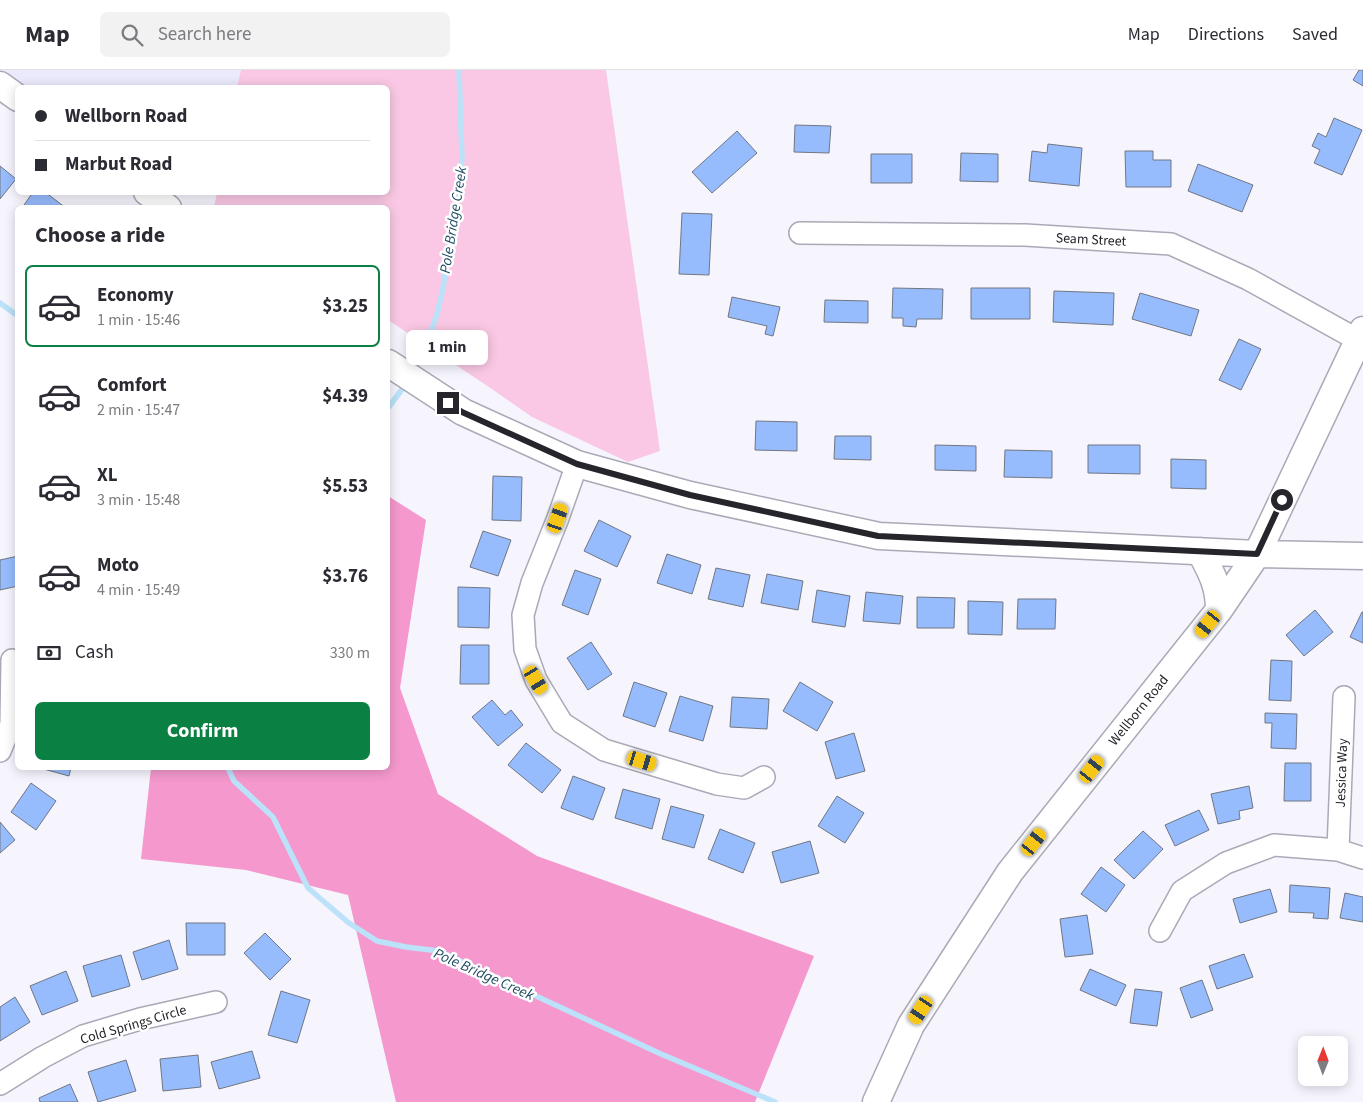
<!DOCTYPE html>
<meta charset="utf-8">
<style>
:root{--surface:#fff;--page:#f2f2f3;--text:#2b2b33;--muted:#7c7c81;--line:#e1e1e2;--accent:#0b8043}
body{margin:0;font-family:"Source Sans 3",sans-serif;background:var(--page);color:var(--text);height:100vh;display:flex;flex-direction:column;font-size:19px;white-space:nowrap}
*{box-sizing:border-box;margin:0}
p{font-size:16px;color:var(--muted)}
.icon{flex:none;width:28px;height:28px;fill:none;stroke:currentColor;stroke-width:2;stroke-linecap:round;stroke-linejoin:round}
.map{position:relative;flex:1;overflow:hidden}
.details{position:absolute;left:15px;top:135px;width:375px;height:565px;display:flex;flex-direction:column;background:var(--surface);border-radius:8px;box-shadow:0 2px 12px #0003}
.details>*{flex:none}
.top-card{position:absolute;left:15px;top:15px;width:375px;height:110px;border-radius:8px;box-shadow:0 2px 12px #0003;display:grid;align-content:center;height:110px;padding:0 20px;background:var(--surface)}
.needle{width:32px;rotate:1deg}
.fabs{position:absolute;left:1298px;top:966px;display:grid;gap:10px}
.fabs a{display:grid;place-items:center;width:50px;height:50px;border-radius:8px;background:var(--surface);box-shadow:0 2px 12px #0003;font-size:25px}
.end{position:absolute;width:22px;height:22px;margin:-11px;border:6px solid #26252b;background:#fff;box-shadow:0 0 0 2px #fff}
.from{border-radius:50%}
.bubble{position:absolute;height:35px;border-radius:8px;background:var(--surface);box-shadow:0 2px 12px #0003;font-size:16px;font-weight:700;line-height:35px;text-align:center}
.car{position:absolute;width:15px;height:30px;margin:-15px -8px;border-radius:6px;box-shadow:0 0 4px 1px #0007;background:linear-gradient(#f5c518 24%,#345 0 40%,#f5c518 0 76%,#345 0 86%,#f5c518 0)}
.top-card b{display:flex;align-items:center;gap:18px;height:48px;font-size:19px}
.top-card b+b{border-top:1px solid var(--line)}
.top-card i{width:12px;height:12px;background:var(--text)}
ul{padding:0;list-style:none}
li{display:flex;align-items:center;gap:15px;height:82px;margin:0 10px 8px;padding:0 10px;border:2px solid transparent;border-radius:8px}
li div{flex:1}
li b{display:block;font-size:19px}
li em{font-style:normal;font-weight:700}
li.active{border-color:var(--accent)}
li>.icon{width:45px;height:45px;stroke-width:1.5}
h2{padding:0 20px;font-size:22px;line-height:60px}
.pay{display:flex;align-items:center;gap:12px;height:55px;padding:0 20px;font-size:19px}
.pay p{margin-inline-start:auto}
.primary-button{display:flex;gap:10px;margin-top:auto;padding:10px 20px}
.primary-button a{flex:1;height:58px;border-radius:8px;background:var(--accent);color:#fff;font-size:20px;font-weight:700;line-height:58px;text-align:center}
header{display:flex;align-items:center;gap:30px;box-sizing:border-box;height:70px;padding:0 25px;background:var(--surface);border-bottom:1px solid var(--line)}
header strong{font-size:24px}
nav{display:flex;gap:28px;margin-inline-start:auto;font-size:18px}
.search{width:350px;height:45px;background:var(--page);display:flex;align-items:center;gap:12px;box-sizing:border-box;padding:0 18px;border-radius:8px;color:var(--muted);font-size:19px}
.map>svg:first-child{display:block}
</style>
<header>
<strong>Map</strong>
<div class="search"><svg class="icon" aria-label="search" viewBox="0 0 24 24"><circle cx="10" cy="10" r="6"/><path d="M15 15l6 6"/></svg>Search here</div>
<nav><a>Map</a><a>Directions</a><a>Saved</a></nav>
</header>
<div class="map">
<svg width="1363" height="1032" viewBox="0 0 1363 1032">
<rect width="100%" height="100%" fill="#f6f5fe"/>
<path fill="#ebeafc" d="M 0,0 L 241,0 L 237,18 L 18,18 L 0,9 Z"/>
<path fill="#fac8e4" d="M 241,0 L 606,0 L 660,381 L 628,392 L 532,347 L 489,317 L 388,250 L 388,138 L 214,137 L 217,123 L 388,122 L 388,18 L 237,17 Z"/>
<path fill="#f498ce" d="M 388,426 L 426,450 L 400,618 L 438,724 L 537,786 L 814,886 L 755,1032 L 396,1032 L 348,825 L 246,800 L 141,789 L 151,698 L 388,698 Z"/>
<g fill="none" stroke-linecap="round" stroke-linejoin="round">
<path stroke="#bbe2f9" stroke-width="5.5" d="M 0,233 L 18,246
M 417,295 L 428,270 L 437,244 L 443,218 L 462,89 L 459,0
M 388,338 L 403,318
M 228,698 L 234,711 L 273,747 L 308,818 L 349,853 L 377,871 L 406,877 L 439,881 L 661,984 L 775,1032"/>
</g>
<path fill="#97bcfe" stroke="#707682" d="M 1359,0 L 1363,0 L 1363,16 L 1353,10 Z
M 1334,48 L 1362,60 L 1342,105 L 1314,93 L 1320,80 L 1312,76 L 1318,63 L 1326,67 Z
M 795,55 L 831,56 L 829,83 L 794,82 Z
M 737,61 L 757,83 L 712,123 L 692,102 Z
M 1048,74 L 1082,78 L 1079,116 L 1029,111 L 1032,81 L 1047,83 Z
M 1125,81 L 1153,81 L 1153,90 L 1171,90 L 1171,117 L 1126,117 Z
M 961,83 L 998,84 L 998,112 L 960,111 Z
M 871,84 L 912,84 L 912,113 L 871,113 Z
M 1198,94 L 1253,115 L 1242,142 L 1188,121 Z
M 0,96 L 16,109 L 0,129 Z
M 33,122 L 45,122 L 66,138 L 22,138 Z
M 682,143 L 712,144 L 709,205 L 679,204 Z
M 893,218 L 943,219 L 942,249 L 917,249 L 916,257 L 903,256 L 903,248 L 892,248 Z
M 971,218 L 1030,218 L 1030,249 L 971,249 Z
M 1054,221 L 1114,223 L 1113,255 L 1053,252 Z
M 1140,223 L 1199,240 L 1191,266 L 1132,249 Z
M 732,227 L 780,237 L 773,266 L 765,264 L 767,256 L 728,247 Z
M 825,230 L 868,231 L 868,253 L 824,252 Z
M 1239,269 L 1261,279 L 1241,320 L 1219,310 Z
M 756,351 L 797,352 L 797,381 L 755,380 Z
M 835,366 L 871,366 L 871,390 L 834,389 Z
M 935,375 L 976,376 L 976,401 L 935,400 Z
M 1088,375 L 1140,375 L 1140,404 L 1088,403 Z
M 1005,380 L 1052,381 L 1052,408 L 1004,407 Z
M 1171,389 L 1206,390 L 1206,419 L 1171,418 Z
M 493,406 L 522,407 L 521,451 L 492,450 Z
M 599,450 L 631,466 L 617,497 L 584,481 Z
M 483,461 L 511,470 L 498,506 L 470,497 Z
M 667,484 L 701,495 L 692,524 L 657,513 Z
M 18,486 L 18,516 L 0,520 L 0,490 Z
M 716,498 L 750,505 L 743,537 L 708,529 Z
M 575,500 L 601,509 L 588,545 L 562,535 Z
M 767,504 L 803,511 L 798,540 L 761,533 Z
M 458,517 L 490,518 L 489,558 L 458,557 Z
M 817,520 L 850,526 L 845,557 L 812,552 Z
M 866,522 L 903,526 L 900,554 L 863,551 Z
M 917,527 L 955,528 L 954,558 L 917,558 Z
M 1018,529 L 1056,529 L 1055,559 L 1017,559 Z
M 968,531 L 1003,532 L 1002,565 L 968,564 Z
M 1315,540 L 1333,562 L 1304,586 L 1286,565 Z
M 1362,542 L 1363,542 L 1363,573 L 1350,567 Z
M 591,572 L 612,604 L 588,620 L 567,588 Z
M 461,575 L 489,575 L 489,614 L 460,614 Z
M 1271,590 L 1292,591 L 1291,631 L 1269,630 Z
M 634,612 L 667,623 L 655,657 L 623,646 Z
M 800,612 L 833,632 L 817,661 L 783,641 Z
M 680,626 L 713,636 L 703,671 L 669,661 Z
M 732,627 L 769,629 L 767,659 L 730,657 Z
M 492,630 L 505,645 L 511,640 L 523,655 L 498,676 L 472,647 Z
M 1265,643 L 1297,644 L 1296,679 L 1271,678 L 1272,653 L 1265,653 Z
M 854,663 L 865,701 L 836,709 L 825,672 Z
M 526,673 L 561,700 L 542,723 L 508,695 Z
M 1285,693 L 1311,693 L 1311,731 L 1284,731 Z
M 40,698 L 71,698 L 69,706 Z
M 573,706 L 605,718 L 593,750 L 561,738 Z
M 31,713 L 56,731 L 36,760 L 11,742 Z
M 1249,716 L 1253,738 L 1239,741 L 1240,749 L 1218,754 L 1211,724 Z
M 623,719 L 660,729 L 652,759 L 615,748 Z
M 837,726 L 864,743 L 845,773 L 818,756 Z
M 671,736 L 704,745 L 694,778 L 662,769 Z
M 1199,740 L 1209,760 L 1175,776 L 1165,755 Z
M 0,752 L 15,770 L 0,783 Z
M 720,759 L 755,773 L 743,803 L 708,789 Z
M 1143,761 L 1163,779 L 1134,809 L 1114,790 Z
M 810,771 L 819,803 L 781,813 L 772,782 Z
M 1101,797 L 1125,815 L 1106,842 L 1081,824 Z
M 1290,815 L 1330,818 L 1328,849 L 1313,848 L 1314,843 L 1289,842 Z
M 1270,819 L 1277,842 L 1240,853 L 1233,829 Z
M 1345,823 L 1363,827 L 1363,852 L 1340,848 Z
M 1087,845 L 1093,884 L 1065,887 L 1060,849 Z
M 186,853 L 225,853 L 225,885 L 187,885 Z
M 265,863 L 291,889 L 270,910 L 244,883 Z
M 169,870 L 178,899 L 142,910 L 133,882 Z
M 1244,884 L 1253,907 L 1217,919 L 1209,896 Z
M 121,885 L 130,916 L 92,927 L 83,896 Z
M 1090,899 L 1126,915 L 1116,936 L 1080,920 Z
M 66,901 L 78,931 L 42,945 L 30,916 Z
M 1202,910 L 1213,940 L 1191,948 L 1180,918 Z
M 1135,919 L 1162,922 L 1157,956 L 1130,953 Z
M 281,921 L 310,930 L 297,973 L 268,965 Z
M 15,927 L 30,952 L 0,971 L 0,937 Z
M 252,981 L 260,1008 L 219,1019 L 211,992 Z
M 198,985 L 201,1017 L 163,1021 L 160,989 Z
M 126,990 L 136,1021 L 98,1032 L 88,1002 Z
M 70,1014 L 78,1032 L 40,1032 L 39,1028 Z"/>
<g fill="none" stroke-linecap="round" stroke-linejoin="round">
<g stroke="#aaa9b6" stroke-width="24">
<path id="minor" d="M 800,163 L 1025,165 L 1171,174 L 1248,209 L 1358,270
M 577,394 L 558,448 L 532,513 L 523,545 L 525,579 L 536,610 L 562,653 L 604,680 L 717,714 L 744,718 L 764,707
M 0,681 L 11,654 L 12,590
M 1338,780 L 1344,627
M 1160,861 L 1182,821 L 1226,793 L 1274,775 L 1338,780 L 1363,788
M 0,1014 L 43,987 L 83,966 L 140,949 L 216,932"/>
</g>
<g stroke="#aaa9b6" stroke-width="29">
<path id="tertiary" d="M 0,15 L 18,28
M 147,122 L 168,138
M 388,293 L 463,342 L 577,394 L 690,425 L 879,466 L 1257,484 L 1363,486
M 1200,481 C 1211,502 1219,515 1219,540
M 876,1032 L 911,955 L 1010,802 L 1219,540 L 1257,484 L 1363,260"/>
</g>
<use href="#minor" stroke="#fff" stroke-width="21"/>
<use href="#tertiary" stroke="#fff" stroke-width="26"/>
</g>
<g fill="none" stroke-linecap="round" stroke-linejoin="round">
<path stroke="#26252b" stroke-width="6" d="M 448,333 L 462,342 L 577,394 L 690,425 L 878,466 L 1257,484 L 1282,430"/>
</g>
<g text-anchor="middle" stroke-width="5" stroke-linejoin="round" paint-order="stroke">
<g font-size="14" fill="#26252b" stroke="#fff">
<text transform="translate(1091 169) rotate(3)" y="5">Seam Street</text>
<text transform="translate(1138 640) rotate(-51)" y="5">Wellborn Road</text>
<text transform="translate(1341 703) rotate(-88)" y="5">Jessica Way</text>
<text transform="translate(133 954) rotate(-16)" y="5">Cold Springs Circle</text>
</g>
<g font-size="15" font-style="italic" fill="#1c4a62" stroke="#fff">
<text transform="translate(453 150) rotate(-81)" y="5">Pole Bridge Creek</text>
<text transform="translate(484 904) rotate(24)" y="5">Pole Bridge Creek</text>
</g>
</g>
</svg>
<div class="fabs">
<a><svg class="needle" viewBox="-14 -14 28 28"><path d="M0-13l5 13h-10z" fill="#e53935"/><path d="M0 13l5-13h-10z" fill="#7c7c81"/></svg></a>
</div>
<i class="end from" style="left:1282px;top:430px"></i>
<i class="end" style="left:448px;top:333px"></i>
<div class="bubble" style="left:406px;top:260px;width:82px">1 min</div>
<i class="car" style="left:558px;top:448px;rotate:19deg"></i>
<i class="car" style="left:1208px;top:554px;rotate:219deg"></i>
<i class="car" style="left:536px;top:610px;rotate:149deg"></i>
<i class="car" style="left:642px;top:691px;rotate:107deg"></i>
<i class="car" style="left:1092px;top:699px;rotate:38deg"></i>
<i class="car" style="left:1034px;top:772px;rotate:38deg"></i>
<i class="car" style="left:921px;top:940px;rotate:213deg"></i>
<div class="top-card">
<b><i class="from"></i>Wellborn Road</b>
<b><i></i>Marbut Road</b>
</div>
<section class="details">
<h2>Choose a ride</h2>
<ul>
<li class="active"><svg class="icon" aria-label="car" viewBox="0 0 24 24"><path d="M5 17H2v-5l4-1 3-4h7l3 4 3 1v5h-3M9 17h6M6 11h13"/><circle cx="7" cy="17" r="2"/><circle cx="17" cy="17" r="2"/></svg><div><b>Economy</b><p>1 min · 15:46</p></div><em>$3.25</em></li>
<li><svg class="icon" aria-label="car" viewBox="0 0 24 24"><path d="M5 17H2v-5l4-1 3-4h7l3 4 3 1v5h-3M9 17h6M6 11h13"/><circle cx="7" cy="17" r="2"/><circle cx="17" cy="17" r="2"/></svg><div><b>Comfort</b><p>2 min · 15:47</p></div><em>$4.39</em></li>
<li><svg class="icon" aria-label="car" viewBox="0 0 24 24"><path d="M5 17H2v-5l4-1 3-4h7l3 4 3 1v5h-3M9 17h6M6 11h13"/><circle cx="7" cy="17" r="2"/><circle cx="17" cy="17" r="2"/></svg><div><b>XL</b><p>3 min · 15:48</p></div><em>$5.53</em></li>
<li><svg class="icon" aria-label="car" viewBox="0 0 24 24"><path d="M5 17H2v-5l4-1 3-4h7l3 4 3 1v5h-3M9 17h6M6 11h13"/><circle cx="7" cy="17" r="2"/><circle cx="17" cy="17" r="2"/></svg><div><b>Moto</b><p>4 min · 15:49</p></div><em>$3.76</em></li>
</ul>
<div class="pay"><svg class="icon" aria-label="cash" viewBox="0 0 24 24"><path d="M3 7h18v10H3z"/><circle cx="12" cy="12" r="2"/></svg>Cash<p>330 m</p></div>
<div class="primary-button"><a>Confirm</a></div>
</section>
</div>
